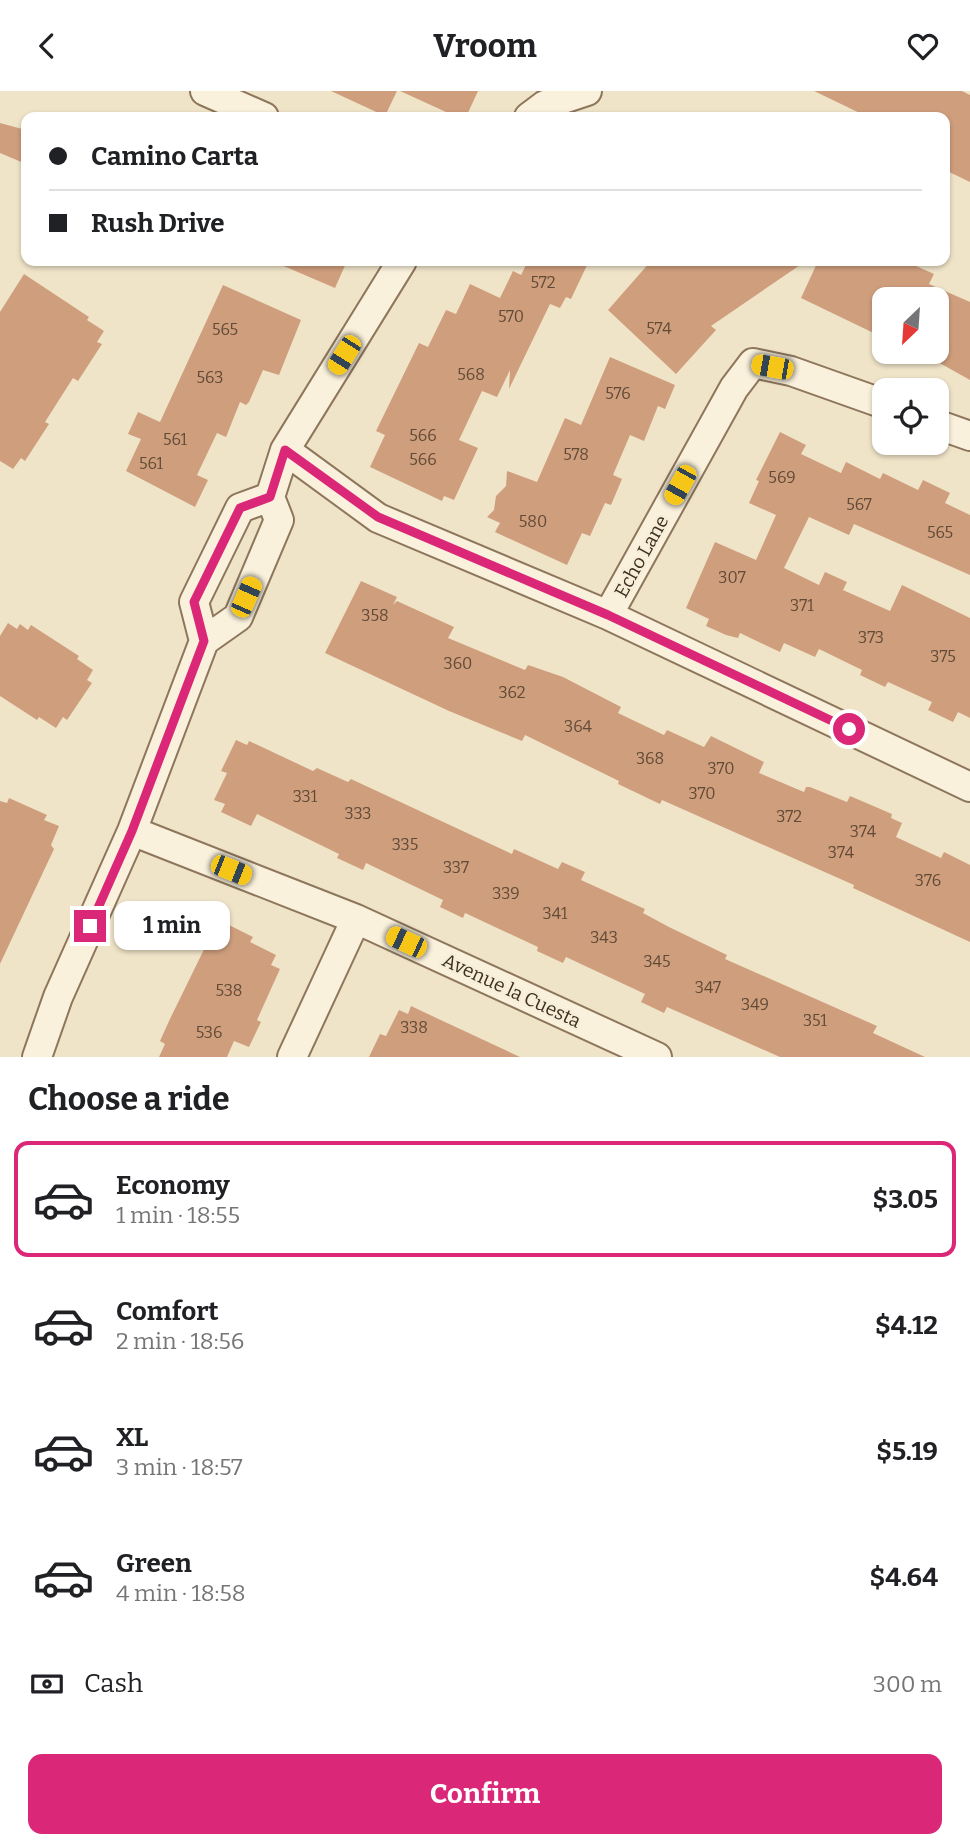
<!DOCTYPE html>
<meta charset="utf-8">
<style>
:root{--surface:#fff;--page:#f2f2f2;--text:#202124;--muted:#757577;--line:#e0e0e0;--accent:#db2777}
body{margin:0;font-family:Bitter,serif;background:var(--page);color:var(--text);height:100vh;display:flex;flex-direction:column;font-size:26px;white-space:nowrap}
*{box-sizing:border-box;margin:0}
p{font-size:23px;color:var(--muted)}
.icon{flex:none;width:38px;height:38px;fill:none;stroke:currentColor;stroke-width:2;stroke-linecap:round;stroke-linejoin:round}
.map{position:relative;height:966px;overflow:hidden}
.panel{display:flex;flex-direction:column;background:var(--surface);flex:1}
.panel>*{flex:none}
.hud{position:absolute;left:21px;top:21px;width:929px;height:154px;border-radius:14px;box-shadow:0 2px 5px #0004;display:grid;align-content:center;height:154px;padding:0 28px;background:var(--surface)}
.needle{width:46px;rotate:205deg}
.tools{position:absolute;left:872px;top:196px;display:grid;gap:14px}
.tools a{display:grid;place-items:center;width:77px;height:77px;border-radius:14px;background:var(--surface);box-shadow:0 2px 5px #0004;font-size:35px}
.end{position:absolute;width:32px;height:32px;margin:-16px;border:9px solid #db2777;background:#fff;box-shadow:0 0 0 4px #fff}
.from{border-radius:50%}
.bubble{position:absolute;height:49px;border-radius:14px;background:var(--surface);box-shadow:0 2px 5px #0004;font-size:23px;font-weight:700;line-height:49px;text-align:center}
.car{position:absolute;width:21px;height:42px;margin:-21px -10px;border-radius:9px;box-shadow:0 0 5px 2px #0007;background:linear-gradient(#f5c518 24%,#345 0 40%,#f5c518 0 76%,#345 0 86%,#f5c518 0)}
.hud b{display:flex;align-items:center;gap:24px;height:66px;font-size:26px}
.hud b+b{border-top:2px solid var(--line)}
.hud i{width:18px;height:18px;background:var(--text)}
ul{padding:0;list-style:none}
li{display:flex;align-items:center;gap:21px;height:116px;margin:0 14px 10px;padding:0 14px;border:4px solid transparent;border-radius:14px}
li div{flex:1}
li b{display:block;font-size:26px}
li em{font-style:normal;font-weight:700}
li.current{border-color:var(--accent)}
li>.icon{width:63px;height:63px;stroke-width:1.5}
h2{padding:0 28px;font-size:32px;line-height:84px}
.pay{display:flex;align-items:center;gap:18px;height:77px;padding:0 28px;font-size:26px}
.pay p{margin-inline-start:auto}
.cta{display:flex;gap:14px;margin-top:auto;padding:14px 28px}
.cta a{flex:1;height:80px;border-radius:14px;background:var(--accent);color:#fff;font-size:28px;font-weight:700;line-height:80px;text-align:center}
header{display:flex;justify-content:space-between;align-items:center;height:91px;padding:0 28px;background:var(--surface);font-size:32px;font-weight:700}
.map>svg:first-child{display:block}
</style>
<header><svg class="icon" aria-label="back" viewBox="0 0 24 24"><path d="M15 5l-7 7 7 7"/></svg>Vroom<svg class="icon" aria-label="heart" viewBox="0 0 24 24"><path d="M12 20l-8-8c-3-5 5-10 8-4 3-6 11-1 8 4z"/></svg></header>
<div class="map">
<svg width="970" height="966" viewBox="0 0 970 966">
<rect width="100%" height="100%" fill="#f0e4c8"/>
<path fill="#cf9f7d" d="M 331,0 L 397,0 L 385,25 Z
M 400,0 L 478,0 L 466,26 L 457,26 Z
M 814,0 L 962,0 L 970,4 L 970,91 L 945,79 L 945,26 L 868,26 Z
M 0,32 L 26,39 L 26,73 L 0,62 Z
M 272,170 L 347,170 L 335,197 Z
M 528,170 L 589,170 L 571,208 L 566,206 L 560,217 L 550,213 L 509,298 L 510,279 L 497,306 L 482,300 L 459,349 L 478,357 L 454,409 L 444,405 L 442,410 L 370,376 L 385,344 L 376,340 L 419,252 L 428,256 L 446,219 L 456,223 L 470,193 L 500,207 L 513,180 L 521,184 Z
M 651,170 L 806,170 L 711,235 L 716,239 L 676,283 L 608,219 Z
M 818,170 L 905,170 L 934,183 L 929,193 L 970,211 L 970,289 L 936,270 L 936,208 L 884,208 L 884,247 L 801,207 Z
M 24,183 L 89,226 L 87,229 L 104,240 L 97,251 L 102,253 L 78,290 L 73,287 L 45,331 L 49,333 L 25,370 L 21,367 L 13,378 L 0,370 L 0,221 Z
M 223,194 L 301,229 L 279,284 L 263,279 L 249,311 L 246,314 L 240,311 L 226,346 L 217,342 L 197,384 L 208,389 L 195,416 L 126,380 L 141,348 L 128,343 L 138,321 L 160,331 Z
M 610,266 L 675,294 L 665,318 L 658,315 L 644,350 L 630,344 L 613,384 L 622,388 L 611,414 L 605,412 L 590,445 L 582,442 L 567,474 L 495,441 L 500,432 L 487,426 L 494,419 L 496,405 L 506,395 L 507,380 L 537,391 L 565,327 L 581,334 Z
M 780,341 L 806,354 L 801,363 L 841,382 L 846,371 L 880,388 L 883,382 L 918,399 L 923,389 L 950,402 L 945,412 L 970,424 L 970,484 L 854,433 L 849,444 L 809,426 L 784,477 L 819,494 L 825,481 L 847,491 L 843,499 L 890,520 L 902,494 L 970,527 L 970,627 L 958,621 L 953,631 L 928,619 L 932,611 L 888,591 L 885,596 L 860,584 L 862,579 L 819,558 L 815,566 L 784,552 L 780,561 L 740,542 L 738,547 L 726,544 L 706,535 L 709,528 L 686,517 L 715,451 L 756,469 L 776,424 L 749,412 L 759,390 L 756,389 Z
M 361,490 L 397,506 L 393,514 L 397,510 L 454,536 L 448,547 L 525,579 L 528,574 L 531,575 L 563,586 L 621,616 L 618,622 L 664,644 L 667,639 L 704,656 L 711,645 L 764,671 L 759,682 L 804,701 L 806,696 L 810,696 L 847,711 L 850,705 L 892,723 L 891,727 L 902,732 L 896,746 L 941,767 L 944,761 L 970,774 L 970,851 L 853,797 L 854,794 L 662,709 L 660,713 L 618,693 L 619,690 L 525,644 L 522,650 L 449,620 L 325,562 Z
M 8,532 L 17,538 L 20,533 L 28,539 L 31,534 L 79,565 L 77,568 L 93,579 L 87,589 L 92,592 L 67,629 L 63,626 L 56,637 L 39,626 L 37,629 L 0,605 L 0,545 Z
M 236,649 L 247,654 L 249,650 L 313,680 L 317,677 L 348,691 L 351,688 L 512,763 L 514,758 L 558,778 L 562,771 L 585,781 L 581,789 L 645,818 L 643,822 L 669,836 L 727,864 L 725,868 L 877,935 L 873,942 L 925,966 L 780,966 L 667,916 L 664,922 L 641,911 L 645,903 L 566,866 L 563,872 L 537,860 L 538,856 L 465,822 L 463,827 L 440,816 L 443,809 L 366,772 L 363,779 L 337,767 L 339,763 L 257,723 L 251,735 L 221,721 L 225,713 L 214,709 L 227,682 L 221,680 Z
M 9,707 L 47,724 L 44,729 L 59,735 L 51,754 L 54,758 L 0,873 L 0,710 L 7,712 Z
M 223,831 L 253,846 L 250,851 L 276,864 L 271,874 L 280,878 L 257,929 L 261,931 L 249,956 L 234,950 L 227,966 L 159,966 L 165,953 L 160,950 L 169,930 L 213,840 L 217,843 Z
M 411,915 L 445,931 L 520,966 L 369,966 L 380,943 L 386,945 L 399,919 L 408,923 Z"/>
<g fill="none" stroke-linecap="round" stroke-linejoin="round">
<g stroke="#8d765c" stroke-width="32">
<path id="minor" d="M 205,0 L 264,26
M 529,26 L 545,14 L 587,0
M 936,333 L 970,345
M 285,359 L 378,427 L 608,524 L 970,696
M 608,524 L 734,297 L 753,272 L 791,280 L 884,313
M 204,550 L 194,511 L 240,417 L 270,406
M 132,740 L 356,828 L 657,966
M 37,966 L 58,906 L 132,740 L 204,550 L 238,526 L 279,429 L 270,406 L 285,359 L 402,170
M 292,966 L 356,828"/>
</g>
<use href="#minor" stroke="#faf1dc" stroke-width="28"/>
</g>
<g fill="none" stroke-linecap="round" stroke-linejoin="round">
<path stroke="#db2777" stroke-width="9" d="M 90,835 L 132,740 L 204,550 L 194,511 L 240,417 L 270,406 L 285,359 L 378,426 L 608,524 L 849,638"/>
</g>
<g text-anchor="middle" stroke-width="5" stroke-linejoin="round" paint-order="stroke">
<g font-size="16" fill="#624a37">
<text x="543" y="197">572</text>
<text x="511" y="231">570</text>
<text x="659" y="243">574</text>
<text x="225" y="244">565</text>
<text x="471" y="289">568</text>
<text x="210" y="292">563</text>
<text x="618" y="308">576</text>
<text x="423" y="350">566</text>
<text x="175" y="354">561</text>
<text x="576" y="369">578</text>
<text x="423" y="374">566</text>
<text x="151" y="378">561</text>
<text x="782" y="392">569</text>
<text x="859" y="419">567</text>
<text x="533" y="436">580</text>
<text x="940" y="447">565</text>
<text x="732" y="492">307</text>
<text x="802" y="520">371</text>
<text x="375" y="530">358</text>
<text x="871" y="552">373</text>
<text x="943" y="571">375</text>
<text x="458" y="578">360</text>
<text x="512" y="607">362</text>
<text x="578" y="641">364</text>
<text x="650" y="673">368</text>
<text x="721" y="683">370</text>
<text x="702" y="708">370</text>
<text x="305" y="711">331</text>
<text x="358" y="728">333</text>
<text x="789" y="731">372</text>
<text x="863" y="746">374</text>
<text x="405" y="759">335</text>
<text x="841" y="767">374</text>
<text x="456" y="782">337</text>
<text x="928" y="795">376</text>
<text x="506" y="808">339</text>
<text x="555" y="828">341</text>
<text x="604" y="852">343</text>
<text x="657" y="876">345</text>
<text x="708" y="902">347</text>
<text x="229" y="905">538</text>
<text x="755" y="919">349</text>
<text x="815" y="935">351</text>
<text x="414" y="942">338</text>
<text x="209" y="947">536</text>
</g>
<g font-size="19" fill="#3d2e20" stroke="#f7eed8">
<text transform="translate(641 465) rotate(-61)" y="7">Echo Lane</text>
<text transform="translate(512 899) rotate(25)" y="7">Avenue la Cuesta</text>
</g>
</g>
</svg>
<div class="tools">
<a><svg class="needle" viewBox="-14 -14 28 28"><path d="M0-13l5 13h-10z" fill="#e53935"/><path d="M0 13l5-13h-10z" fill="#757577"/></svg></a>
<a><svg class="icon" aria-label="locate" viewBox="0 0 24 24"><circle cx="12" cy="12" r="6"/><path d="M12 2v4M12 18v4M2 12h4M18 12h4"/></svg></a>
</div>
<i class="end from" style="left:849px;top:638px"></i>
<i class="end" style="left:90px;top:835px"></i>
<div class="bubble" style="left:114px;top:810px;width:116px">1 min</div>
<i class="car" style="left:344px;top:264px;rotate:212deg"></i>
<i class="car" style="left:772px;top:276px;rotate:280deg"></i>
<i class="car" style="left:680px;top:394px;rotate:209deg"></i>
<i class="car" style="left:246px;top:506px;rotate:24deg"></i>
<i class="car" style="left:231px;top:779px;rotate:112deg"></i>
<i class="car" style="left:406px;top:851px;rotate:295deg"></i>
<div class="hud">
<b><i class="from"></i>Camino Carta</b>
<b><i></i>Rush Drive</b>
</div>
</div>
<section class="panel">
<h2>Choose a ride</h2>
<ul>
<li class="current"><svg class="icon" aria-label="car" viewBox="0 0 24 24"><path d="M5 17H2v-5l4-1 3-4h7l3 4 3 1v5h-3M9 17h6M6 11h13"/><circle cx="7" cy="17" r="2"/><circle cx="17" cy="17" r="2"/></svg><div><b>Economy</b><p>1 min · 18:55</p></div><em>$3.05</em></li>
<li><svg class="icon" aria-label="car" viewBox="0 0 24 24"><path d="M5 17H2v-5l4-1 3-4h7l3 4 3 1v5h-3M9 17h6M6 11h13"/><circle cx="7" cy="17" r="2"/><circle cx="17" cy="17" r="2"/></svg><div><b>Comfort</b><p>2 min · 18:56</p></div><em>$4.12</em></li>
<li><svg class="icon" aria-label="car" viewBox="0 0 24 24"><path d="M5 17H2v-5l4-1 3-4h7l3 4 3 1v5h-3M9 17h6M6 11h13"/><circle cx="7" cy="17" r="2"/><circle cx="17" cy="17" r="2"/></svg><div><b>XL</b><p>3 min · 18:57</p></div><em>$5.19</em></li>
<li><svg class="icon" aria-label="car" viewBox="0 0 24 24"><path d="M5 17H2v-5l4-1 3-4h7l3 4 3 1v5h-3M9 17h6M6 11h13"/><circle cx="7" cy="17" r="2"/><circle cx="17" cy="17" r="2"/></svg><div><b>Green</b><p>4 min · 18:58</p></div><em>$4.64</em></li>
</ul>
<div class="pay"><svg class="icon" aria-label="cash" viewBox="0 0 24 24"><path d="M3 7h18v10H3z"/><circle cx="12" cy="12" r="2"/></svg>Cash<p>300 m</p></div>
<div class="cta"><a>Confirm</a></div>
</section>
